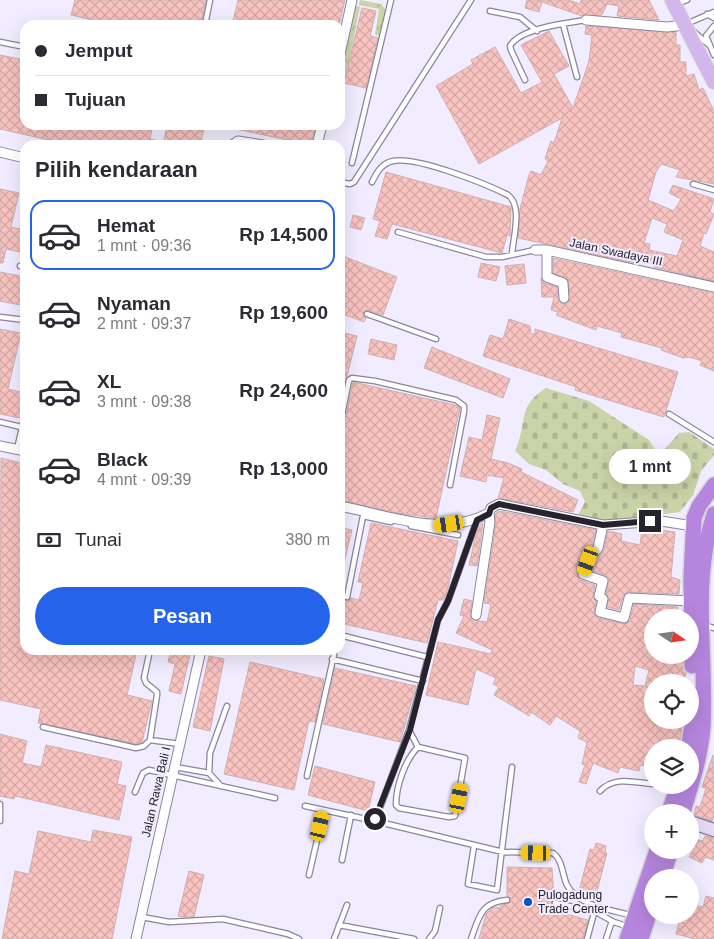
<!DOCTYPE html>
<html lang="id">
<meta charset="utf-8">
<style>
:root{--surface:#fff;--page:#f2f2f3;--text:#2b2b33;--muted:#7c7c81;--line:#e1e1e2;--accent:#2563eb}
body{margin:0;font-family:Arial,sans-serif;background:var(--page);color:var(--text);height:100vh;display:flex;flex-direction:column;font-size:19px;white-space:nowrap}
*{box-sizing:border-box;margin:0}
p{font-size:16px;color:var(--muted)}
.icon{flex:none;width:28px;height:28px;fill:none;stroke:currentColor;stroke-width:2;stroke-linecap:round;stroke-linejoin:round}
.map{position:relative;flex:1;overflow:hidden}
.panel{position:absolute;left:20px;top:140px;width:325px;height:515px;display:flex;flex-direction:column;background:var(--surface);border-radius:15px;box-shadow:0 5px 20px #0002}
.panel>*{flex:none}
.guide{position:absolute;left:20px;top:20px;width:325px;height:110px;border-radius:15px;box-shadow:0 5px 20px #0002;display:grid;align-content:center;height:110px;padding:0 15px;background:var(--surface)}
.needle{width:32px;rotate:103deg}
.controls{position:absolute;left:644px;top:609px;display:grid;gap:10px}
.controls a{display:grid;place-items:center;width:55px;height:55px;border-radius:50%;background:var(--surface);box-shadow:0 5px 20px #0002;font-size:25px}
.end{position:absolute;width:22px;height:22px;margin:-11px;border:6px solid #26232c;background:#fff;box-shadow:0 0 0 2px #fff}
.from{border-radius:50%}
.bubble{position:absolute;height:35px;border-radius:18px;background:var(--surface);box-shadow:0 5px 20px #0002;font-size:16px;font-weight:600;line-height:35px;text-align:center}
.car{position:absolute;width:15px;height:30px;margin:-15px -8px;border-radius:6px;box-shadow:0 0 4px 1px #0007;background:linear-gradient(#f5c518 24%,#345 0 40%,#f5c518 0 76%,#345 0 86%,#f5c518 0)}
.guide b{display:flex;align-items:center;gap:18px;height:48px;font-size:19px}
.guide b+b{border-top:1px solid var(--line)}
.guide i{width:12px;height:12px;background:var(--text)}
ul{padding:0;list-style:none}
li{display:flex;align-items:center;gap:15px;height:70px;margin:0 10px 8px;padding:0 5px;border:2px solid transparent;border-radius:15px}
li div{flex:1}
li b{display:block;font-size:19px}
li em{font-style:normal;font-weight:600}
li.current{border-color:var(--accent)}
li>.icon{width:45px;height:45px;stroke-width:1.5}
h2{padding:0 15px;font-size:22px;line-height:60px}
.pay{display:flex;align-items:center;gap:12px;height:55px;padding:0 15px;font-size:19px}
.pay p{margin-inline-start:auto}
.cta{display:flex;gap:10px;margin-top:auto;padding:10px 15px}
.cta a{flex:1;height:58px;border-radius:30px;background:var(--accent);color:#fff;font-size:20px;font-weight:600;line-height:58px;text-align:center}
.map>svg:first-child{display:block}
</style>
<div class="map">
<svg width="714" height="939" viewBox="0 0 714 939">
<defs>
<pattern id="cemetery-stones" width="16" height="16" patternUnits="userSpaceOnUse" patternTransform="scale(1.25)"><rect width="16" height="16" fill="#cbd3a8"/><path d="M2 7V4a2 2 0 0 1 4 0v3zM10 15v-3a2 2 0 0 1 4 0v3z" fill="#aeb591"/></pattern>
<pattern id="park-crowns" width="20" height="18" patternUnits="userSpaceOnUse" patternTransform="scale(1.25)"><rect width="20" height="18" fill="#cbd3a8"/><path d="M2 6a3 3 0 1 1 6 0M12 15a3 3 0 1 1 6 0" fill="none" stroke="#aeb591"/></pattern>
<pattern id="building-cross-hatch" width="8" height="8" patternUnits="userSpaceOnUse" patternTransform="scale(1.25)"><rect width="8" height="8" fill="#f9c3c0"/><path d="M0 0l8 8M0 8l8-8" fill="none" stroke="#d5a7a5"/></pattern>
</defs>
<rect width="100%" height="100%" fill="#f1ecff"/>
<path fill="url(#cemetery-stones)" d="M 546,388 L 589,401 L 649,440 L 659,456 L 679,433 L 689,432 L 714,449 L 714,455 L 701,471 L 693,495 L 680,512 L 620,520 L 582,519 L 578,515 L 585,502 L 580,491 L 563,484 L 546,470 L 529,464 L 515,451 C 528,423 516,407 546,388 Z"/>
<path fill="url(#park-crowns)" d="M 360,0 L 381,4 L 387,12 L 382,36 L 375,35 L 379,9 L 359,5 Z
M 356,6 L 360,7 L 345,80 L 340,79 L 340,73 Z"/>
<path fill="url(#building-cross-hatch)" stroke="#ceb1b0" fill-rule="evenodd" d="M 75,0 L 206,0 L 201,25 L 114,25 L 71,15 Z
M 238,0 L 345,0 L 339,25 L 232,25 Z
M 527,0 L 569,0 L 580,4 L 581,0 L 649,0 L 659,20 L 617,16 L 619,6 L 607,4 L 602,15 L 582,16 L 542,2 L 539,12 L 525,8 Z
M 362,8 L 376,11 L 370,36 L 378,38 L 366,88 L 344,83 Z
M 586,26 L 676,32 L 676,45 L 680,45 L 680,62 L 686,62 L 686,76 L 694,74 L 699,90 L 703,88 L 714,111 L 714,184 L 676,177 L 680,170 L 661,164 L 656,172 L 648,200 L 674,211 L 681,199 L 669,193 L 673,185 L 714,199 L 710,212 L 714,214 L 706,234 L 704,233 L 700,246 L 714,252 L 714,281 L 654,267 L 654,265 L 639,260 L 638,264 L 518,238 L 520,209 L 529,175 L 531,171 L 541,175 L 548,161 L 545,159 L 548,149 L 551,141 L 554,143 L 562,118 L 479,164 L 436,86 L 473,64 L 471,60 L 495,47 L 521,93 L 542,82 L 521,45 L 549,31 L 569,66 L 554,74 L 573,108 L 589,61 L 592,35 L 585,34 ZM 652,218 L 667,224 L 664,232 L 683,240 L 677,256 L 649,250 L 650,244 L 644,243 Z
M 0,55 L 25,60 L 25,125 L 153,125 L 150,139 L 163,142 L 162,145 L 71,145 L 0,129 Z
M 167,125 L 205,125 L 200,145 L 163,145 Z
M 232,125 L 316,125 L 311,145 L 231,128 Z
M 386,172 L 511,207 L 510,236 L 507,235 L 502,253 L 392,224 L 387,239 L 375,236 L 380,221 L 373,219 Z
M 0,189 L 19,193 L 11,227 L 25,230 L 25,253 L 6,249 L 3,263 L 0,263 Z
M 353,215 L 365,218 L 361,230 L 350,227 Z
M 340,255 L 397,277 L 383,315 L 366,310 L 363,313 L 366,318 L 364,322 L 340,313 Z
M 553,258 L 714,293 L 714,371 L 700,365 L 702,361 L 689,357 L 683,358 L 661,350 L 662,348 L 621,337 L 622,333 L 597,326 L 596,330 L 556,315 L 558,312 L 551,310 L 554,297 L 542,297 L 541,278 L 544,283 L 557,287 L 558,299 L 561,303 L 567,303 L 570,298 L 568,280 L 553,273 Z
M 481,263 L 500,267 L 496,281 L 478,277 Z
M 524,264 L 526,283 L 507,285 L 505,266 Z
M 0,272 L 25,277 L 25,306 L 0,301 Z
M 509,319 L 530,326 L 531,334 L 535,334 L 535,329 L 678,372 L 664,417 L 575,390 L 576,387 L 483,356 L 490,335 L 503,339 Z
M 0,329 L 21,333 L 8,389 L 25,393 L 25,415 L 20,418 L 0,414 Z
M 340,332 L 357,336 L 340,404 Z
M 371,339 L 397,345 L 394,360 L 368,354 Z
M 432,347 L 510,379 L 503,398 L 424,368 Z
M 353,382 L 455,405 L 460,408 L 436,518 L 397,513 L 340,500 L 340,469 L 346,440 L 340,439 L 340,429 L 344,426 Z
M 487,415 L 500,418 L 491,459 L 508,463 L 522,469 L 521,472 L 578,500 L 573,512 L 498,498 L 504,478 L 487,475 L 486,482 L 460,476 L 469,437 L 482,440 Z
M 1,458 L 25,464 L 25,650 L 137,650 L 127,695 L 152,701 L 142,742 L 136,744 L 38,723 L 41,709 L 0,700 Z
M 500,511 L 596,530 L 592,545 L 582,559 L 577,575 L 580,580 L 595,585 L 593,595 L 596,602 L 594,613 L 598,618 L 625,624 L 630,620 L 634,604 L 678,607 L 674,618 L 652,618 L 652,655 L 666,655 L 683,661 L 686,674 L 682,682 L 652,682 L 652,720 L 681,721 L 682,728 L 679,748 L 652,748 L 652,767 L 640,765 L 639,771 L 620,767 L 618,773 L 593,763 L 586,784 L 579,782 L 585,765 L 582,764 L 587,742 L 578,738 L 580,731 L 556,716 L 550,725 L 531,712 L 529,716 L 513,706 L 494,695 L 499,687 L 493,684 L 496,678 L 476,669 L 468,705 L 426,695 L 438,642 L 491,654 L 492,650 L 456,633 L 464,616 L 460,615 L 464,599 L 472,601 L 470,615 L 472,620 L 487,622 L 491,604 L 484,603 L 496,523 L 495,514 ZM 635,666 L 649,670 L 645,686 L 633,685 Z
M 371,523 L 458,541 L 448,588 L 444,600 L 438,600 L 427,643 L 344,624 L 340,620 L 340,596 L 346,601 L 351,598 L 359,600 L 363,583 L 358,582 Z
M 483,523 L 477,566 L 469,565 L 475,538 L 480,525 Z
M 340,527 L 352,530 L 343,567 L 340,567 Z
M 646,528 L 675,532 L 671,577 L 680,580 L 679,594 L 627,592 L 623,596 L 619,610 L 607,607 L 609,597 L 606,594 L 609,579 L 605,575 L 591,570 L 604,550 L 608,531 L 622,534 L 621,541 L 640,545 L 642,529 Z
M 171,650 L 191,650 L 181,694 L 169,691 L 175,664 L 168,662 Z
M 209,656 L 224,659 L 210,731 L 193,727 Z
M 250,662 L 324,679 L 315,722 L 309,721 L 294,790 L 224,774 Z
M 335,668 L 416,686 L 400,742 L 323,724 Z
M 0,734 L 27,741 L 22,763 L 41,767 L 46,745 L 122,762 L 117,784 L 126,786 L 119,820 L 15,796 L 14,799 L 0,796 Z
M 713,755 L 714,816 L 712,821 L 694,815 L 696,806 L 700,807 L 706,788 L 702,787 Z
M 315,766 L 375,782 L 368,811 L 308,795 Z
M 93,830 L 132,837 L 112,939 L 2,939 L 15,871 L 29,874 L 38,831 L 91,842 Z
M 705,836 L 714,838 L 714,860 L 705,857 L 702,863 L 689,857 L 694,848 L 690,847 L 690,838 L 703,841 Z
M 596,843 L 606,846 L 605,853 L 607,853 L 596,895 L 579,891 L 590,849 L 594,850 Z
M 507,867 L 552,868 L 554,899 L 551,905 L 555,911 L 588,920 L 583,939 L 479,939 L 486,914 L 493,907 L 500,908 L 501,905 L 511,902 L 510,898 L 507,896 Z
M 189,871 L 204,875 L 194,917 L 184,917 L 178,916 Z
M 706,896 L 714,898 L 714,939 L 695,939 L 676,934 L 681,915 L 690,915 L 690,904 L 703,907 Z"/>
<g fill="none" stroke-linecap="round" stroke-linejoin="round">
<g stroke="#8b859b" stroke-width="7">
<path id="lane" d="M 676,4 L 687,0
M 490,11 L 520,17 L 537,31
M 707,14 L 714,18
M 563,24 L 577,77
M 686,24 L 714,12
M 205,25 L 210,0
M 714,26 L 706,36 L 714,55
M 694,32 L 708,44
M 0,42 L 25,47
M 525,80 L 511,50 L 510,46 C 520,28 567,23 586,20
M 352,163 L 391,0
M 340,182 L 350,184 L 354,182 L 471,0
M 372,182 C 377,172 382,163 393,161 C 417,156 486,184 508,195 C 523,206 513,238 512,254
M 693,184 L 714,190
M 398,232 L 486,257 L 502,257 L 535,250
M 20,266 L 25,266
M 367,314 L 436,339
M 0,317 L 25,320
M 669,414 L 714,442
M 0,422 L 21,427
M 340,425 L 349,380 L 352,378 L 375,381 L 456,400 L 464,406 L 464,411 L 450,485
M 17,449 L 24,419
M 477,520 L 448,601 L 438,620 L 409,730 L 375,821 L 503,852 L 553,853 C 563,860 562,875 567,885 C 577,906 613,910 633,916
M 411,526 L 458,535
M 347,597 L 363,516 L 391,522
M 340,625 L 340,624
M 703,625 L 714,628
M 340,635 L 427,657
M 150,650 L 144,678 L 146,683 L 157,692 L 157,695 L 150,740 L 180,744
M 332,659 L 423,681
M 43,727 L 136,748 L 144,746 L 150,740
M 409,730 L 418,747 L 465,758 L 455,816 L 449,817 L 399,808 L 396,805 C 396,786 405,760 418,747
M 175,767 L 209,773 L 210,753 L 227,706
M 209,773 L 221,786
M 307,776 L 335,650
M 661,785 L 674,786
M 600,791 C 614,776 633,782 652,784
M 135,792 L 143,773 L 149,770 L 275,798
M 0,804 L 0,821
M 305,806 L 375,821
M 474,846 L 468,884 L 497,890 L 512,767
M 342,860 L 351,815
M 309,875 L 324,810
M 555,903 L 596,912 L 612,921
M 142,917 L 169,922 L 223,919 L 288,934 L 299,939
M 611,921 L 629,927
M 339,925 L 414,939
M 334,939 L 347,905
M 429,939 L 435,931 L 440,908
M 471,939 C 479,917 481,902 507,900
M 587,939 L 594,913
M 606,939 L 612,921"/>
</g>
<g stroke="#8b859b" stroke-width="11">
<path id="street" d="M 586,20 L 667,27 L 685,25
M 340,54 L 352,0
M 232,145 L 238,141 L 263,145
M 317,145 L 322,125
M 0,152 L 25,158
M 535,250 L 547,250 L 714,287
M 547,250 L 547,277 L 563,283 L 564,298
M 0,446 L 25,451
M 340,506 C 388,515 443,538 489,513
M 489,513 L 491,508 L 499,504 L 603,525 L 661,521 L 693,526
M 603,525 L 598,548 L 588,561 L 583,574 L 603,581 L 599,596 L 603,599 L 600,612 L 624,618 L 629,598 L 691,601
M 476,615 L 490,522 L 489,513
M 136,939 L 201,650"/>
</g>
<g stroke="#8b859b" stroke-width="15">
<path id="secondary" d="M 690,822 L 714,830"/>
</g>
<g stroke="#d8d7d9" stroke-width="16">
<path id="primary" d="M 672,0 L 714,82"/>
</g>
<g stroke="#d8d7d9" stroke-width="18">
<path id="highway" d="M 692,666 L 691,576 L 694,518 L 699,506 L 714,485
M 688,748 L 692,726 L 692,694
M 669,812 L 678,785
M 683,812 C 691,785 701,756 703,727 C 707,656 691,583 714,514
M 662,878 L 671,850
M 627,939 L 657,850
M 641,939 L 652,905"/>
</g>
<use href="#lane" stroke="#fff" stroke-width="4.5"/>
<use href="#street" stroke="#fff" stroke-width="9"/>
<use href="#secondary" stroke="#e9dbf5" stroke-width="12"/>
<use href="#primary" stroke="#d3b6eb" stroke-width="14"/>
<use href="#highway" stroke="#b686de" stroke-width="15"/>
</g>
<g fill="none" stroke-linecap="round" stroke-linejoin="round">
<path stroke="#26232c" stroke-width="6" d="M 375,819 L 410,730 L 438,620 L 448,601 L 477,520 L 489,514 L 491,508 L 499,504 L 603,525 L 650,521"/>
</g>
<circle fill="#0555bf" stroke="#f1ecff" stroke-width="2" cx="528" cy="902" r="5"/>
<g text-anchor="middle" stroke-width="4" stroke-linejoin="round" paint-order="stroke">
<g font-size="12" fill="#26232c" stroke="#f1ecff">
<text transform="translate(616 252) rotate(12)" y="4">Jalan Swadaya III</text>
<text transform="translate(156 792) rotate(-77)" y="4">Jalan Rawa Bali I</text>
</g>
<g font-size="12" fill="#26232c" stroke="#f1ecff" text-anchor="start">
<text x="538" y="899">Pulogadung<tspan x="538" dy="14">Trade Center</tspan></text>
</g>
</g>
</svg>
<div class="controls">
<a><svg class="needle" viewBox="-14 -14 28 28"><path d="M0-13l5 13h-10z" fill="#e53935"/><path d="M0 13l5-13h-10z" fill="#7c7c81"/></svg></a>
<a><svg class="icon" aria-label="locate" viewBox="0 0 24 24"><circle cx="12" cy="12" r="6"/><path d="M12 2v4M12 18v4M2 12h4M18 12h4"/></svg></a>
<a><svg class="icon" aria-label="layers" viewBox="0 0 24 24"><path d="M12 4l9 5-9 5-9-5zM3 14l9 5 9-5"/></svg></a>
<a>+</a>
<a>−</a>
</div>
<i class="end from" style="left:375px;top:819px"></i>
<i class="end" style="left:650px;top:521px"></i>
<div class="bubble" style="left:609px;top:449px;width:82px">1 mnt</div>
<i class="car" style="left:449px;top:524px;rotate:261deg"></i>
<i class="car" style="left:588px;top:561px;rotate:200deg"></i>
<i class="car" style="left:459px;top:798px;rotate:11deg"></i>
<i class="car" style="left:320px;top:826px;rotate:13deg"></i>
<i class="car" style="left:536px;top:853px;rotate:271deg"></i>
<div class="guide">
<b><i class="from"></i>Jemput</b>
<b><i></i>Tujuan</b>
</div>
<section class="panel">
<h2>Pilih kendaraan</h2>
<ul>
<li class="current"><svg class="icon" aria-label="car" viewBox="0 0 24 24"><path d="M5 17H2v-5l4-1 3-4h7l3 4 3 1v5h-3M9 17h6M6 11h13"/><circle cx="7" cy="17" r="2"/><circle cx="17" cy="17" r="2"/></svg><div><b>Hemat</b><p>1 mnt · 09:36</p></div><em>Rp 14,500</em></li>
<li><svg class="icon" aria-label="car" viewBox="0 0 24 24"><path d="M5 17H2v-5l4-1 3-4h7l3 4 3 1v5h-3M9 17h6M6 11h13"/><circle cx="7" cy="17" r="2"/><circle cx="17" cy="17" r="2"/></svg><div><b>Nyaman</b><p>2 mnt · 09:37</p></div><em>Rp 19,600</em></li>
<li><svg class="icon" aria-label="car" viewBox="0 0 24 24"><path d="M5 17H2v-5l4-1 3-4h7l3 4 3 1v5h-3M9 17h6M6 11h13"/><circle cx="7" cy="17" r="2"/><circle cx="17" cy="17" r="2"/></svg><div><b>XL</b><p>3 mnt · 09:38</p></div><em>Rp 24,600</em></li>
<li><svg class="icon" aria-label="car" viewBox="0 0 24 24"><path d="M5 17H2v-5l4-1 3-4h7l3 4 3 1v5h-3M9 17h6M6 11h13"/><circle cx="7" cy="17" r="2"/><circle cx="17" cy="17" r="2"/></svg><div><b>Black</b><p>4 mnt · 09:39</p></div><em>Rp 13,000</em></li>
</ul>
<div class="pay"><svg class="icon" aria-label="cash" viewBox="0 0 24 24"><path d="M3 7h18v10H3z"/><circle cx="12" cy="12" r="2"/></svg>Tunai<p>380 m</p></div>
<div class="cta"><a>Pesan</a></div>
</section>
</div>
